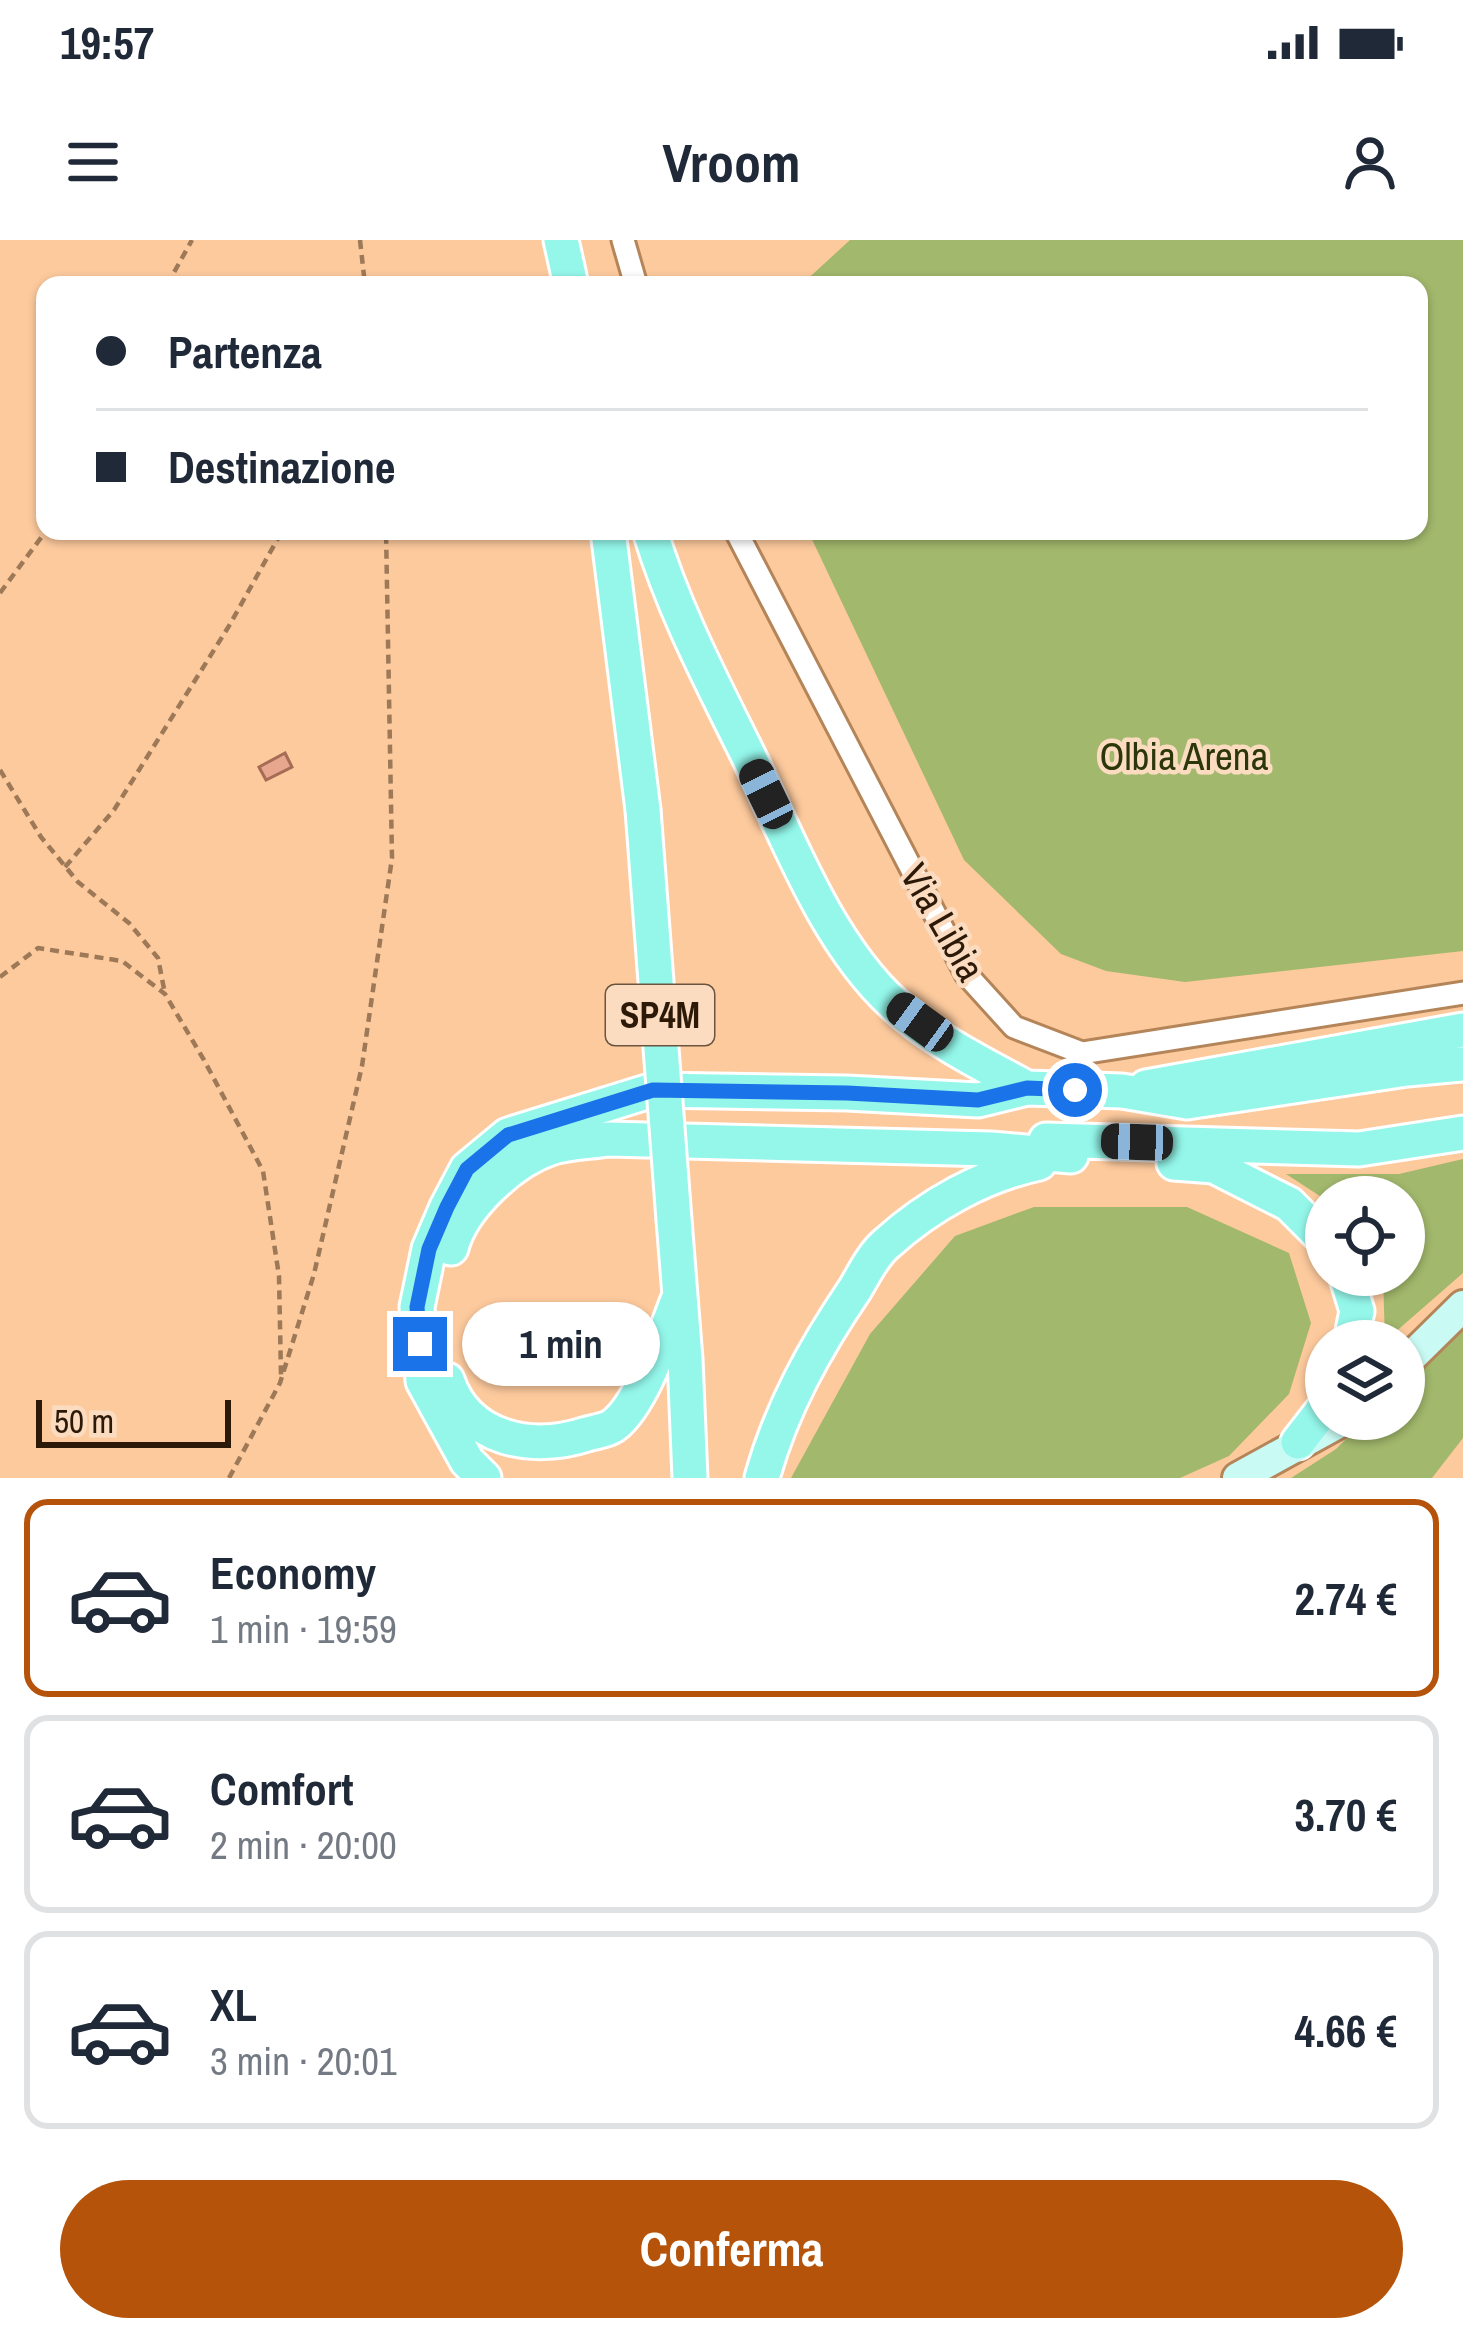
<!DOCTYPE html>
<html lang="it">
<meta charset="utf-8">
<style>
:root{--surface:#fff;--page:#f6f6f7;--text:#1f2937;--muted:#747a83;--line:#e0e1e3;--accent:#b45309}
body{margin:0;font-family:"Archivo Narrow",sans-serif;background:var(--page);color:var(--text);height:100vh;display:flex;flex-direction:column;font-size:45px;white-space:nowrap}
*{box-sizing:border-box;margin:0}
p{font-size:39px;color:var(--muted)}
.icon{flex:none;width:66px;height:66px;fill:none;stroke:currentColor;stroke-width:2;stroke-linecap:round;stroke-linejoin:round}
.map{position:relative;height:1238px;overflow:hidden}
.details{display:flex;flex-direction:column;background:var(--surface);flex:1}
.details>*{flex:none}
.top-card{position:absolute;left:36px;top:36px;width:1392px;height:264px;border-radius:24px;box-shadow:0 3px 9px #0004;display:grid;align-content:center;height:264px;padding:0 60px;background:var(--surface)}
.buttons{position:absolute;left:1305px;top:936px;display:grid;gap:24px}
.buttons a{display:grid;place-items:center;width:120px;height:120px;border-radius:50%;background:var(--surface);box-shadow:0 3px 9px #0004;font-size:60px}
.scale{position:absolute;left:36px;bottom:30px;width:195px;box-sizing:border-box;padding-left:12px;border:6px solid #2c1907;border-top:0;font-size:33px;line-height:42px;white-space:nowrap;color:#2c1907;-webkit-text-stroke:9px #fbdcc1;paint-order:stroke}
.end{position:absolute;width:54px;height:54px;margin:-27px;border:15px solid #1a73e8;background:#fff;box-shadow:0 0 0 6px #fff}
.from{border-radius:50%}
.bubble{position:absolute;height:84px;border-radius:42px;background:var(--surface);box-shadow:0 3px 9px #0004;font-size:39px;font-weight:700;line-height:84px;text-align:center}
.car{position:absolute;width:36px;height:72px;margin:-36px -18px;border-radius:15px;box-shadow:0 0 9px 3px #0007;background:linear-gradient(#222 24%,#8ab4d8 0 40%,#222 0 76%,#8ab4d8 0 86%,#222 0)}
.top-card b{display:flex;align-items:center;gap:42px;height:114px;font-size:45px}
.top-card b+b{border-top:3px solid var(--line)}
.top-card i{width:30px;height:30px;background:var(--text)}
ul{padding:21px 0 0;list-style:none}
li{display:flex;align-items:center;gap:36px;height:198px;margin:0 24px 18px;padding:0 36px;border:6px solid var(--line);border-radius:24px}
li div{flex:1}
li b{display:block;font-size:45px}
li em{font-style:normal;font-weight:700}
li.active{border-color:var(--accent)}
li>.icon{width:108px;height:108px;stroke-width:1.5}
.button{display:flex;gap:24px;margin-top:auto;padding:24px 60px}
.button a{flex:1;height:138px;border-radius:72px;background:var(--accent);color:#fff;font-size:48px;font-weight:700;line-height:138px;text-align:center}
.status{display:flex;justify-content:space-between;align-items:center;height:84px;padding:0 60px;background:var(--surface);direction:ltr}
.status svg{height:33px;fill:currentColor}
header{display:flex;justify-content:space-between;align-items:center;height:156px;padding:0 60px;background:var(--surface);font-size:54px;font-weight:700}
.map>svg:first-child{display:block}
</style>
<div class="status"><b>19:57</b><svg viewBox="0 0 49 12"><path d="M0 12V9h3v3zM5 12V6h3v6zM10 12V3h3v9zM15 12V0h3v12zM26 1h20v11H26zM47 4h2v5h-2z"/></svg></div>
<header><svg class="icon" aria-label="menu" viewBox="0 0 24 24"><path d="M4 6h16M4 12h16M4 18h16"/></svg>Vroom<svg class="icon" aria-label="person" viewBox="0 0 24 24"><circle cx="12" cy="8" r="4"/><path d="M4 21q1-7 8-7t8 7"/></svg></header>
<div class="map">
<svg width="1463" height="1238" viewBox="0 0 1463 1238">
<rect width="100%" height="100%" fill="#fdca9d"/>
<path fill="#a2b86c" d="M 850,0 L 1463,0 L 1463,711 L 1185,742 L 1106,731 L 1061,714 L 964,620 L 808,291 L 1419,291 L 1419,45 L 801,45 Z
M 1463,919 L 1463,1033 L 1385,1101 L 1383,1035 L 1404,1035 L 1404,957 L 1326,957 L 1326,960 L 1286,934 L 1399,934 Z
M 1034,967 L 1187,967 L 1289,1013 L 1311,1083 L 1289,1154 L 1229,1216 L 1180,1238 L 791,1238 L 870,1094 L 955,996 Z
M 1463,1080 L 1463,1198 L 1432,1238 L 1291,1238 L 1336,1209 L 1366,1179 L 1404,1179 L 1404,1140 Z"/>
<path fill="#e6a78e" stroke="#a76c55" stroke-width="3" d="M 285,513 L 292,527 L 266,540 L 259,527 Z"/>
<g fill="none" stroke-linecap="round" stroke-linejoin="round">
<g stroke="#b5855a" stroke-width="27">
<path id="street" d="M 623,0 L 636,45
M 736,291 L 966,734 L 1014,787 L 1082,813 L 1463,753"/>
</g>
<g stroke="#b5855a" stroke-width="36">
<path id="secondary" d="M 1404,1124 L 1463,1066
M 1238,1238 L 1345,1179"/>
</g>
<g stroke="#fff" stroke-width="39">
<path id="primary" d="M 561,0 L 571,45
M 608,291 L 643,570
M 650,291 C 674,371 713,444 750,519 C 788,599 828,704 894,764 C 932,799 982,824 1027,848
M 1146,847 L 1463,790
M 1046,900 L 1359,909 L 1463,893
M 1174,923 L 1214,926 L 1289,964 L 1326,1001
M 674,980 L 685,1119 L 690,1238
M 451,1008 C 461,968 511,921 550,908 C 568,902 590,902 608,899 L 991,909 L 1071,916
M 1346,1035 L 1357,1071 L 1351,1101
M 447,1140 C 467,1200 532,1212 587,1194 C 594,1192 608,1190 614,1185 C 642,1164 665,1093 678,1060
M 1298,1202 L 1326,1166
M 484,1238 L 467,1221 L 423,1141 L 417,1067 L 429,1009 L 447,967 L 467,929 L 508,895 L 653,850 L 847,853 L 978,860 L 1027,848 L 1122,851 L 1187,862 L 1407,829 L 1463,824
M 762,1238 C 781,1169 815,1108 855,1049 C 864,1034 873,1015 886,1004 C 929,965 983,935 1039,923"/>
</g>
<path stroke="#9d7958" stroke-width="4.5" stroke-dasharray="9 6" stroke-linecap="butt" d="M 360,0 L 365,45
M 167,45 L 192,0
M 0,353 L 46,291
M 0,530 L 41,597 L 78,642 L 129,683 L 158,718 L 165,754
M 65,627 L 114,570 L 229,386 L 282,291
M 0,737 L 38,708 L 122,721 L 165,754 L 204,820 L 263,931 L 279,1036 L 281,1135
M 229,1238 L 280,1143 L 314,1034 L 362,826 L 392,618 L 386,291"/>
<use href="#street" stroke="#fff" stroke-width="21"/>
<use href="#secondary" stroke="#c9fbf4" stroke-width="30"/>
<use href="#primary" stroke="#94f7ea" stroke-width="33"/>
<g stroke="#fff" stroke-width="39" stroke-linecap="butt">
<path id="primary-bridge" d="M 643,570 L 674,980"/>
</g>
<use href="#primary-bridge" stroke="#94f7ea" stroke-width="33"/>
</g>
<g fill="none" stroke-linecap="round" stroke-linejoin="round">
<path stroke="#1a73e8" stroke-width="15" d="M 420,1104 L 417,1067 L 429,1009 L 447,967 L 467,929 L 508,895 L 653,850 L 847,853 L 978,860 L 1027,848 L 1075,850"/>
</g>
<g text-anchor="middle" stroke-width="9" stroke-linejoin="round" paint-order="stroke">
<rect fill="#fbdcc1" stroke="#6a543f" stroke-width="3" x="606" y="745" width="108" height="60" rx="9"/>
<g font-size="36" font-weight="bold" fill="#2c1907">
<text x="660" y="788">SP4M</text>
</g>
<g font-size="39" fill="#2c3709" stroke="#fbdcc1">
<text x="1184" y="530">Olbia Arena</text>
</g>
<g font-size="39" fill="#2c1907" stroke="#fbdcc1">
<text transform="translate(943 682) rotate(60)" y="14">Via Libia</text>
</g>
</g>
</svg>
<div class="buttons">
<a><svg class="icon" aria-label="locate" viewBox="0 0 24 24"><circle cx="12" cy="12" r="6"/><path d="M12 2v4M12 18v4M2 12h4M18 12h4"/></svg></a>
<a><svg class="icon" aria-label="layers" viewBox="0 0 24 24"><path d="M12 4l9 5-9 5-9-5zM3 14l9 5 9-5"/></svg></a>
</div>
<div class="scale">50 m</div>
<i class="end from" style="left:1075px;top:850px"></i>
<i class="end" style="left:420px;top:1104px"></i>
<div class="bubble" style="left:462px;top:1062px;width:198px">1 min</div>
<i class="car" style="left:766px;top:554px;rotate:334deg"></i>
<i class="car" style="left:920px;top:782px;rotate:306deg"></i>
<i class="car" style="left:1137px;top:902px;rotate:272deg"></i>
<div class="top-card">
<b><i class="from"></i>Partenza</b>
<b><i></i>Destinazione</b>
</div>
</div>
<section class="details">
<ul>
<li class="active"><svg class="icon" aria-label="car" viewBox="0 0 24 24"><path d="M5 17H2v-5l4-1 3-4h7l3 4 3 1v5h-3M9 17h6M6 11h13"/><circle cx="7" cy="17" r="2"/><circle cx="17" cy="17" r="2"/></svg><div><b>Economy</b><p>1 min · 19:59</p></div><em>2.74 €</em></li>
<li><svg class="icon" aria-label="car" viewBox="0 0 24 24"><path d="M5 17H2v-5l4-1 3-4h7l3 4 3 1v5h-3M9 17h6M6 11h13"/><circle cx="7" cy="17" r="2"/><circle cx="17" cy="17" r="2"/></svg><div><b>Comfort</b><p>2 min · 20:00</p></div><em>3.70 €</em></li>
<li><svg class="icon" aria-label="car" viewBox="0 0 24 24"><path d="M5 17H2v-5l4-1 3-4h7l3 4 3 1v5h-3M9 17h6M6 11h13"/><circle cx="7" cy="17" r="2"/><circle cx="17" cy="17" r="2"/></svg><div><b>XL</b><p>3 min · 20:01</p></div><em>4.66 €</em></li>
</ul>
<div class="button"><a>Conferma</a></div>
</section>
